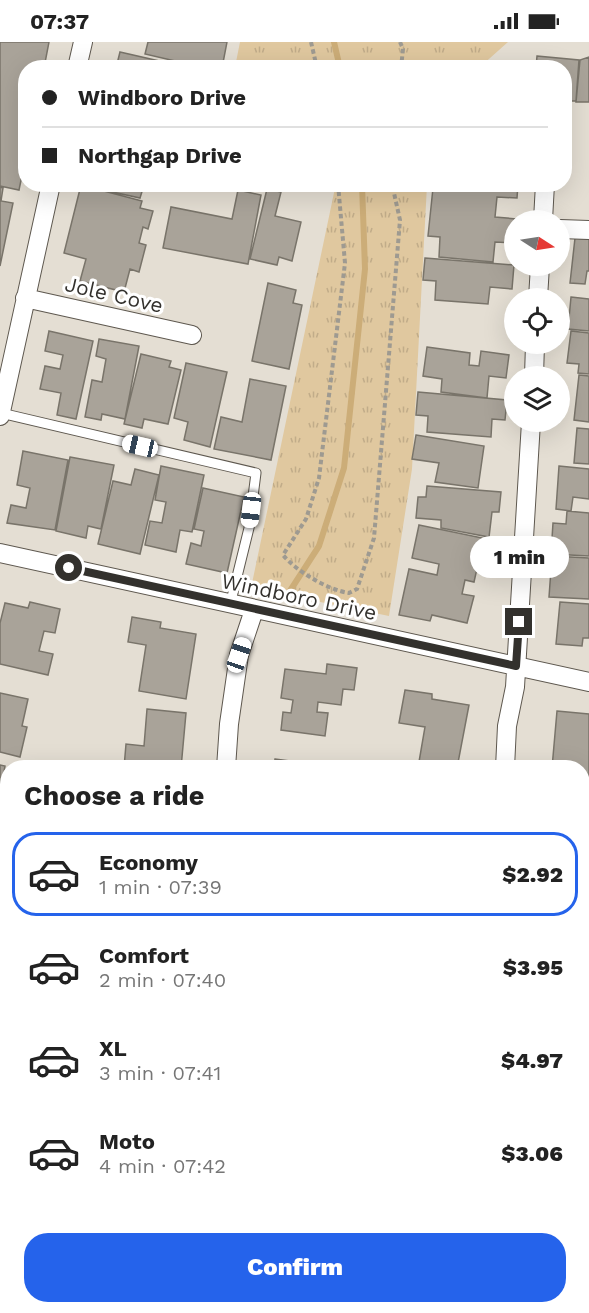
<!DOCTYPE html>
<meta charset="utf-8">
<style>
:root{--surface:#fff;--page:#f6f6f6;--text:#222;--muted:#767676;--line:#e0e0e0;--accent:#2563eb}
body{margin:0;font-family:"Work Sans",sans-serif;background:var(--page);color:var(--text);height:100vh;display:flex;flex-direction:column;font-size:22px;white-space:nowrap}
*{box-sizing:border-box;margin:0}
p{font-size:20px;color:var(--muted)}
.icon{flex:none;width:33px;height:33px;fill:none;stroke:currentColor;stroke-width:2;stroke-linecap:round;stroke-linejoin:round}
.map{position:relative;flex:1;overflow:hidden}
.sheet{position:absolute;left:0px;top:718px;width:590px;height:554px;display:flex;flex-direction:column;background:var(--surface);border-radius:24px 24px 0 0;box-shadow:0 6px 24px #0002}
.sheet>*{flex:none}
.banner{position:absolute;left:18px;top:18px;width:554px;height:132px;border-radius:24px;box-shadow:0 6px 24px #0002;display:grid;align-content:center;height:132px;padding:0 24px;background:var(--surface)}
.needle{width:39px;rotate:102deg}
.controls{position:absolute;left:504px;top:168px;display:grid;gap:12px}
.controls a{display:grid;place-items:center;width:66px;height:66px;border-radius:50%;background:var(--surface);box-shadow:0 6px 24px #0002;font-size:30px}
.end{position:absolute;width:27px;height:27px;margin:-14px;border:8px solid #33312d;background:#fff;box-shadow:0 0 0 3px #fff}
.from{border-radius:50%}
.bubble{position:absolute;height:42px;border-radius:21px;background:var(--surface);box-shadow:0 6px 24px #0002;font-size:20px;font-weight:800;line-height:42px;text-align:center}
.car{position:absolute;width:18px;height:36px;margin:-18px -9px;border-radius:8px;box-shadow:0 0 4px 2px #0007;background:linear-gradient(#fff 24%,#345 0 40%,#fff 0 76%,#345 0 86%,#fff 0)}
.banner b{display:flex;align-items:center;gap:21px;height:57px;font-size:22px}
.banner b+b{border-top:2px solid var(--line)}
.banner i{width:15px;height:15px;background:var(--text)}
ul{padding:0;list-style:none}
li{display:flex;align-items:center;gap:18px;height:84px;margin:0 12px 9px;padding:0 12px;border:3px solid transparent;border-radius:24px}
li div{flex:1}
li b{display:block;font-size:22px}
li em{font-style:normal;font-weight:800}
li.active{border-color:var(--accent)}
li>.icon{width:54px;height:54px;stroke-width:1.5}
h2{padding:0 24px;font-size:27px;line-height:72px}
.cta{display:flex;gap:12px;margin-top:auto;padding:12px 24px}
.cta a{flex:1;height:69px;border-radius:24px;background:var(--accent);color:#fff;font-size:24px;font-weight:800;line-height:69px;text-align:center}
.status{display:flex;justify-content:space-between;align-items:center;height:42px;padding:0 30px;background:var(--surface);direction:ltr}
.status svg{height:16px;fill:currentColor}
.map>svg:first-child{display:block}
</style>
<div class="status"><b>07:37</b><svg viewBox="0 0 49 12"><path d="M0 12V9h3v3zM5 12V6h3v6zM10 12V3h3v9zM15 12V0h3v12zM26 1h20v11H26zM47 4h2v5h-2z"/></svg></div>
<div class="map">
<svg width="589" height="1271" viewBox="0 0 589 1271">
<defs>
<pattern id="park-tufts" width="24" height="20" patternUnits="userSpaceOnUse" patternTransform="scale(1.5)"><rect width="24" height="20" fill="#e0c89f"/><path d="M3 7l-1-3M5 7V3M7 7l1-3M15 17l-1-3M17 17v-4M19 17l1-3" fill="none" stroke="#c1ac89"/></pattern>
</defs>
<rect width="100%" height="100%" fill="#e4ded3"/>
<path fill="url(#park-tufts)" d="M 240,0 L 508,0 L 480,25 L 235,25 Z
M 319,143 L 427,143 L 412,427 L 389,574 L 251,546 L 335,146 Z"/>
<g fill="none" stroke-linecap="round" stroke-linejoin="round">
<path stroke="#ccad78" stroke-width="6" d="M 334,0 L 340,26
M 286,555 L 319,504 L 344,426 L 365,227 L 362,142"/>
</g>
<path fill="#a9a399" stroke="#79746a" stroke-width="1.5" d="M 0,0 L 49,0 L 44,26 L 26,26 L 26,114 L 19,148 L 0,144 Z
M 148,0 L 227,0 L 222,26 L 205,26 L 145,12 Z
M 120,10 L 190,26 L 116,26 Z
M 537,14 L 579,18 L 576,59 L 564,59 L 564,26 L 536,26 Z
M 589,15 L 589,60 L 576,60 L 580,18 Z
M 158,142 L 157,146 L 144,143 L 140,156 L 81,143 Z
M 446,142 L 518,142 L 517,156 L 497,155 L 495,175 L 517,177 L 514,178 L 514,201 L 495,200 L 493,220 L 439,215 L 440,195 L 428,194 L 433,146 L 445,147 Z
M 81,143 L 142,159 L 140,166 L 153,169 L 148,187 L 143,185 L 139,201 L 146,203 L 139,230 L 130,227 L 124,250 L 80,239 L 86,217 L 64,211 Z
M 0,145 L 3,146 L 1,159 L 13,161 L 0,224 Z
M 267,147 L 281,150 L 275,174 L 301,180 L 292,219 L 279,215 L 277,223 L 250,217 Z
M 238,148 L 261,153 L 248,222 L 163,206 L 171,165 L 232,177 Z
M 575,196 L 589,197 L 589,229 L 587,229 L 585,242 L 570,241 Z
M 425,216 L 514,223 L 512,247 L 490,245 L 488,262 L 435,258 L 436,239 L 423,238 Z
M 268,241 L 296,248 L 293,261 L 302,263 L 289,327 L 252,319 Z
M 571,255 L 589,257 L 589,289 L 568,287 Z
M 49,289 L 93,299 L 76,377 L 57,373 L 61,351 L 40,347 L 45,324 L 60,327 L 63,313 L 45,309 Z
M 571,289 L 589,291 L 589,332 L 578,331 L 579,322 L 567,321 Z
M 99,297 L 139,304 L 125,377 L 102,372 L 101,378 L 85,375 L 92,338 L 102,340 L 106,317 L 96,314 Z
M 427,305 L 470,311 L 469,323 L 479,324 L 481,309 L 509,313 L 506,336 L 489,334 L 487,356 L 441,350 L 442,337 L 423,334 Z
M 141,312 L 171,319 L 169,325 L 181,328 L 168,382 L 144,377 L 142,386 L 124,382 Z
M 186,321 L 227,330 L 210,405 L 184,398 L 188,380 L 174,376 Z
M 579,333 L 589,334 L 589,380 L 574,378 Z
M 250,337 L 286,344 L 271,418 L 214,407 L 221,375 L 242,380 Z
M 418,350 L 507,358 L 505,378 L 492,377 L 491,395 L 427,390 L 428,374 L 416,373 Z
M 577,386 L 589,387 L 589,422 L 574,421 Z
M 416,393 L 484,404 L 478,446 L 435,440 L 439,421 L 412,417 Z
M 23,409 L 68,418 L 55,488 L 7,481 L 11,463 L 26,466 L 30,446 L 17,443 Z
M 70,415 L 114,423 L 101,487 L 88,484 L 86,496 L 56,489 Z
M 161,424 L 204,433 L 192,490 L 180,488 L 176,510 L 145,503 L 150,479 L 162,481 L 166,460 L 155,458 Z
M 559,424 L 589,427 L 589,457 L 573,455 L 571,469 L 556,467 Z
M 135,427 L 159,433 L 140,512 L 98,502 L 113,439 L 131,443 Z
M 427,444 L 501,450 L 499,470 L 492,470 L 489,495 L 441,486 L 441,478 L 416,476 L 418,455 L 426,455 Z
M 203,446 L 244,455 L 227,531 L 186,522 L 191,501 L 201,504 L 204,489 L 194,487 Z
M 567,469 L 589,471 L 589,514 L 551,512 L 553,481 L 566,482 Z
M 419,483 L 492,498 L 486,523 L 478,522 L 474,540 L 465,538 L 462,552 L 474,554 L 467,581 L 432,573 L 430,579 L 399,573 L 409,527 L 437,533 L 439,522 L 412,516 Z
M 552,514 L 589,516 L 589,557 L 549,555 Z
M 30,560 L 60,567 L 55,591 L 44,589 L 39,609 L 53,612 L 48,633 L 0,622 L 0,581 L 5,561 L 28,566 Z
M 560,560 L 589,562 L 589,596 L 583,596 L 582,604 L 556,602 Z
M 132,575 L 161,580 L 160,586 L 196,592 L 186,657 L 139,649 L 146,603 L 128,600 Z
M 327,622 L 357,626 L 354,648 L 343,647 L 341,663 L 318,660 L 317,670 L 328,671 L 325,694 L 281,688 L 283,670 L 291,671 L 293,658 L 281,656 L 285,627 L 326,632 Z
M 405,648 L 432,652 L 432,657 L 469,663 L 457,726 L 419,720 L 425,685 L 399,681 Z
M 0,651 L 28,657 L 22,684 L 27,685 L 20,715 L 0,710 Z
M 147,667 L 186,671 L 181,726 L 124,726 L 126,702 L 144,704 Z
M 557,669 L 589,672 L 589,744 L 582,744 L 582,726 L 552,726 Z
M 275,717 L 320,723 L 320,726 L 274,726 Z
M 0,723 L 5,724 L 0,751 Z
M 582,757 L 589,758 L 588,831 L 582,831 Z
M 0,762 L 8,763 L 1,799 L 0,798 Z
M 0,812 L 3,812 L 1,831 L 0,831 Z
M 582,861 L 589,862 L 583,920 L 582,920 Z
M 0,898 L 8,898 L 8,969 L 0,968 Z
M 582,954 L 589,955 L 589,974 L 582,974 Z
M 0,983 L 8,983 L 8,1055 L 0,1055 Z
M 582,986 L 589,986 L 589,1007 L 582,1006 Z
M 0,1068 L 8,1070 L 8,1142 L 0,1141 Z
M 0,1157 L 8,1157 L 8,1223 L 0,1222 Z
M 0,1241 L 8,1242 L 8,1264 L 20,1264 L 20,1271 L 0,1271 Z
M 111,1264 L 145,1264 L 144,1271 L 102,1271 L 110,1271 Z
M 242,1264 L 285,1264 L 284,1271 L 241,1271 Z
M 373,1264 L 426,1266 L 426,1271 L 373,1271 Z"/>
<g fill="none" stroke-linecap="round" stroke-linejoin="round">
<g stroke="#5e584f" stroke-width="11">
<path id="service" d="M 1,371 L 256,431 L 249,486 L 230,563"/>
</g>
<g stroke="#5e584f" stroke-width="20">
<path id="minor" d="M 77,26 L 83,0
M 543,178 L 545,142
M 560,187 L 589,188
M 25,256 L 192,293
M 538,256 L 540,224
M 534,334 L 535,302
M 0,374 L 51,142
M 0,511 L 589,640
M 226,726 L 229,682 L 239,613 L 254,568
M 505,726 L 507,684 L 515,645 L 531,380
M 192,1271 L 193,1264
M 469,1271 L 470,1264"/>
</g>
<path stroke="#9e9a91" stroke-width="4" stroke-dasharray="4.5 3" stroke-linecap="butt" d="M 311,0 L 317,26
M 400,0 L 403,7 L 401,26
M 338,142 L 345,221 L 319,436 L 306,477 L 283,513 C 296,529 328,548 349,551 L 357,547 L 374,496 L 400,178 L 392,142"/>
<use href="#service" stroke="#fff" stroke-width="9"/>
<use href="#minor" stroke="#fff" stroke-width="18"/>
</g>
<g fill="none" stroke-linecap="round" stroke-linejoin="round">
<path stroke="#33312d" stroke-width="8" d="M 69,526 L 516,624 L 519,580"/>
</g>
<g text-anchor="middle" stroke-width="6" stroke-linejoin="round" paint-order="stroke">
<g font-size="21" fill="#33312d" stroke="#fff">
<text transform="translate(114 253) rotate(13)" y="7">Jole Cove</text>
<text transform="translate(299 555) rotate(12)" y="7">Windboro Drive</text>
</g>
</g>
</svg>
<div class="controls">
<a><svg class="needle" viewBox="-14 -14 28 28"><path d="M0-13l5 13h-10z" fill="#e53935"/><path d="M0 13l5-13h-10z" fill="#767676"/></svg></a>
<a><svg class="icon" aria-label="locate" viewBox="0 0 24 24"><circle cx="12" cy="12" r="6"/><path d="M12 2v4M12 18v4M2 12h4M18 12h4"/></svg></a>
<a><svg class="icon" aria-label="layers" viewBox="0 0 24 24"><path d="M12 4l9 5-9 5-9-5zM3 14l9 5 9-5"/></svg></a>
</div>
<i class="end from" style="left:69px;top:526px"></i>
<i class="end" style="left:519px;top:580px"></i>
<div class="bubble" style="left:470px;top:494px;width:99px">1 min</div>
<i class="car" style="left:140px;top:404px;rotate:283deg"></i>
<i class="car" style="left:251px;top:468px;rotate:187deg"></i>
<i class="car" style="left:239px;top:613px;rotate:19deg"></i>
<div class="banner">
<b><i class="from"></i>Windboro Drive</b>
<b><i></i>Northgap Drive</b>
</div>
<section class="sheet">
<h2>Choose a ride</h2>
<ul>
<li class="active"><svg class="icon" aria-label="car" viewBox="0 0 24 24"><path d="M5 17H2v-5l4-1 3-4h7l3 4 3 1v5h-3M9 17h6M6 11h13"/><circle cx="7" cy="17" r="2"/><circle cx="17" cy="17" r="2"/></svg><div><b>Economy</b><p>1 min · 07:39</p></div><em>$2.92</em></li>
<li><svg class="icon" aria-label="car" viewBox="0 0 24 24"><path d="M5 17H2v-5l4-1 3-4h7l3 4 3 1v5h-3M9 17h6M6 11h13"/><circle cx="7" cy="17" r="2"/><circle cx="17" cy="17" r="2"/></svg><div><b>Comfort</b><p>2 min · 07:40</p></div><em>$3.95</em></li>
<li><svg class="icon" aria-label="car" viewBox="0 0 24 24"><path d="M5 17H2v-5l4-1 3-4h7l3 4 3 1v5h-3M9 17h6M6 11h13"/><circle cx="7" cy="17" r="2"/><circle cx="17" cy="17" r="2"/></svg><div><b>XL</b><p>3 min · 07:41</p></div><em>$4.97</em></li>
<li><svg class="icon" aria-label="car" viewBox="0 0 24 24"><path d="M5 17H2v-5l4-1 3-4h7l3 4 3 1v5h-3M9 17h6M6 11h13"/><circle cx="7" cy="17" r="2"/><circle cx="17" cy="17" r="2"/></svg><div><b>Moto</b><p>4 min · 07:42</p></div><em>$3.06</em></li>
</ul>
<div class="cta"><a>Confirm</a></div>
</section>
</div>
